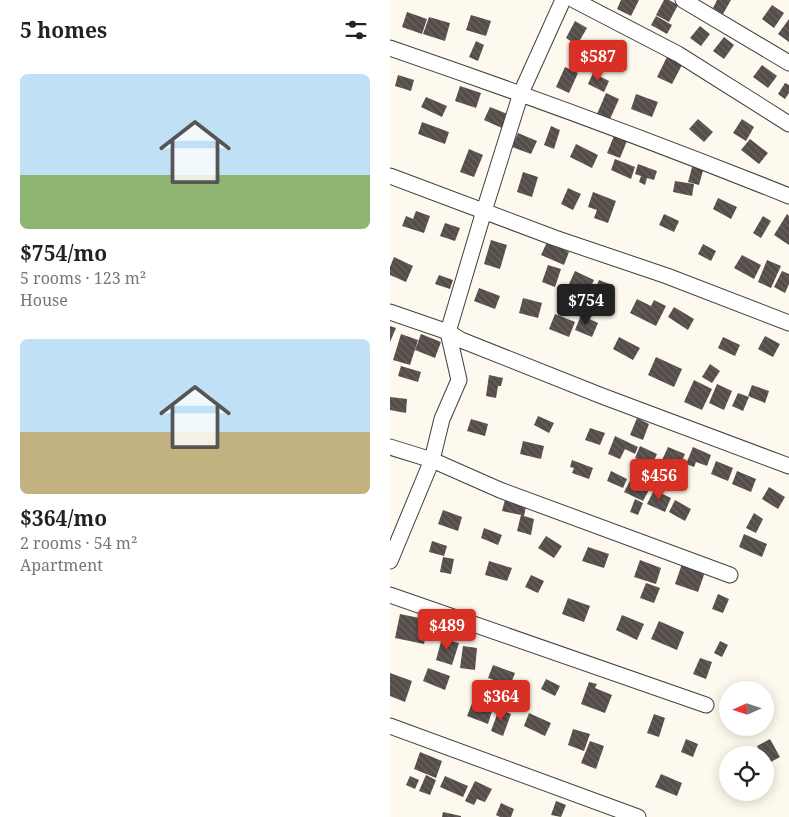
<!DOCTYPE html>
<html lang="en">
<head>
<meta charset="utf-8">
<style>
  body { margin:0; font-family:"Noto Serif",serif; background:#f2f2f2; color:#222; height:100vh; display:flex; flex-direction:column; font-size:19px; white-space:nowrap }
  * { box-sizing:border-box; margin:0 }
  p { font-size:16px; color:#767676 }
  .icon { flex:none; width:28px; height:28px; fill:none; stroke:currentColor; stroke-width:2; stroke-linecap:round; stroke-linejoin:round }
  .map { position:relative; flex:1; overflow:hidden }
  .side { display:flex; flex-direction:column; background:#fff; width:390px }
  .side>* { flex:none }
  .needle { width:32px; rotate:267deg }
  .tools { position:absolute; left:329px; top:681px; display:grid; gap:10px }
  .tools a { display:grid; place-items:center; width:55px; height:55px; border-radius:50%; background:#fff; box-shadow:0 2px 12px #0003; font-size:25px }
  .price { position:absolute; translate:-50% -42px; padding:0 11px; border-radius:5px; background:#d93025; color:#fff; font-size:16px; line-height:32px; filter:drop-shadow(0 1px 2px #0008) }
  .price::after { content:''; position:absolute; left:50%; top:30px; width:15px; height:11px; margin-left:-8px; background:inherit; clip-path:polygon(0 0,100% 0,50% 100%) }
  .price.current { background:#222; color:#fff }
  ul { padding:0; list-style:none }
  li { display:grid; align-content:center; gap:10px; height:265px; padding:0 20px }
  li span { display:grid; place-items:center; height:155px; border-radius:8px; color:#555 }
  li>.icon { margin-inline-start:auto }
  span .icon { width:90px; height:90px; fill:#fffc; stroke-width:1 }
  li b { font-size:21px }
  h2 { display:flex; justify-content:space-between; align-items:center; height:60px; padding:0 20px; font-size:21px }
  main { display:flex; flex:1; min-height:0 }
  .map>svg:first-child { display:block }
</style>
</head>
<body>
<main>
<section class="side">
<h2>5 homes<svg class="icon" aria-label="filters" viewBox="0 0 24 24"><path d="M4 7h16M4 17h16"/><circle cx="9" cy="7" r="2"/><circle cx="15" cy="17" r="2"/></svg></h2>
<ul>
<li><span style="background:linear-gradient(#bfe0f5 65%,#8fb573 0)"><svg class="icon" aria-label="home" viewBox="0 0 24 24"><path d="M3 11l9-7 9 7M6 9v11h12V9"/></svg></span><div><b>$754/mo</b><p>5 rooms · 123 m²</p><p>House</p></div></li>
<li><span style="background:linear-gradient(#bfe0f5 60%,#c2b280 0)"><svg class="icon" aria-label="home" viewBox="0 0 24 24"><path d="M3 11l9-7 9 7M6 9v11h12V9"/></svg></span><div><b>$364/mo</b><p>2 rooms · 54 m²</p><p>Apartment</p></div></li>
</ul>
</section>
<div class="map">
<svg width="399" height="817" viewBox="0 0 399 817">
  <defs>
    <pattern id="building-back-hatch" width="6" height="6" patternUnits="userSpaceOnUse" patternTransform="scale(1.25)"><rect width="6" height="6" fill="#544d4a"/><path d="M-1 5l2 2M0 0l6 6M5-1l2 2" fill="none" stroke="#686260"/></pattern>
  </defs>
  <rect width="100%" height="100%" fill="#fdf9ee"/>
  <path fill="url(#building-back-hatch)" d="M231 0H249L241 16 227 9Z
    M274 0H279L288 5 279 22 266 15Z
    M327 0H341L333 14 323 8Z
    M382 5 394 13 384 28 372 19Z
    M17 12 37 19 32 34 12 27Z
    M81 15 101 21 96 36 76 30Z
    M266 16 282 25 277 34 261 25Z
    M39 17 60 23 55 41 33 34Z
    M399 19V42L388 34Z
    M185 21 197 28 187 45 176 38Z
    M310 26 320 34 311 46 300 38Z
    M334 37 344 45 334 59 323 51Z
    M86 41 94 45 88 61 79 57Z
    M278 55 293 63 282 84 267 77Z
    M372 65 387 76 378 88 363 77Z
    M175 67 188 73 179 93 166 87Z
    M203 73 219 81 214 92 198 84Z
    M8 75 24 80 21 91 5 86Z
    M395 83 399 85V93L395 99 388 94Z
    M70 86 91 93 86 108 65 101Z
    M216 93 229 99 220 119 207 114Z
    M246 94 268 102 262 117 241 109Z
    M36 97 57 106 52 117 31 107Z
    M100 107 120 115 114 129 94 120Z
    M308 119 323 132 314 142 299 129Z
    M352 119 364 127 356 141 343 133Z
    M32 122 59 132 55 144 28 134Z
    M161 126 170 130 164 149 154 145Z
    M128 133 147 141 141 154 122 147Z
    M224 136 237 141 230 158 217 153Z
    M360 139 378 153 369 164 351 150Z
    M186 144 208 155 202 168 180 157Z
    M79 149 93 155 84 177 70 172Z
    M225 159 245 167 241 179 221 170Z
    M248 164 267 171 264 180 257 178 255 185 249 182 251 176 245 174Z
    M303 164 314 167 309 185 298 182Z
    M133 172 148 177 142 197 127 192Z
    M285 181 304 184 302 196 283 192Z
    M178 188 191 194 183 210 171 204Z
    M203 192 226 201 218 223 204 218 207 210 198 207Z
    M328 198 347 207 341 219 323 209Z
    M26 211 40 216 34 233 12 226 16 216 23 219Z
    M274 214 289 221 284 232 269 225Z
    M397 214 399 216V245L384 235Z
    M373 216 381 221 371 238 363 233Z
    M55 223 70 228 65 241 50 236Z
    M101 240 117 245 110 269 94 264Z
    M157 242 179 252 174 265 151 255Z
    M313 244 326 251 321 261 308 254Z
    M352 255 371 265 364 279 344 268Z
    M4 257 23 266 16 282 0 275V267Z
    M377 260 391 266 381 288 368 282Z
    M158 265 171 269 165 287 152 282Z
    M185 271 204 280 198 293 179 284Z
    M392 271 399 274V284L395 293 384 287Z
    M49 275 63 280 60 289 45 284Z
    M209 280 222 285 216 299 203 294Z
    M89 288 110 296 105 309 84 301Z
    M133 298 152 303 148 318 129 313Z
    M247 299 261 306 264 300 276 306 266 326 240 313Z
    M284 307 304 319 298 330 278 317Z
    M165 314 185 322 179 337 159 329Z
    M191 315 208 323 202 337 185 330Z
    M0 326 6 328 0 342Z
    M11 334 28 340 20 365 3 360Z
    M31 334 51 342 45 358 25 350Z
    M375 336 390 344 383 357 368 349Z
    M229 337 250 348 243 360 223 349Z
    M333 337 350 345 345 356 328 348Z
    M266 357 292 369 284 387 258 375Z
    M320 364 330 371 322 383 312 377Z
    M11 366 31 372 28 382 8 376Z
    M99 375 113 378 111 386H108L106 398 96 396Z
    M304 380 322 389 312 410 294 402Z
    M327 384 342 391 334 410 319 403Z
    M362 385 379 391 375 403 358 396Z
    M348 393 359 397 353 411 342 406Z
    M0 397 17 399 16 413 0 410Z
    M148 416 164 423 159 433 144 425Z
    M247 418 259 424 253 440 240 435Z
    M81 419 98 424 95 436 77 431Z
    M200 428 215 433 210 445 195 440Z
    M225 436 248 447 245 454 235 449 230 459 218 454Z
    M133 441 154 446 151 459 130 454Z
    M250 446 267 454 262 465 245 458Z
    M278 447 295 454 289 468 272 460Z
    M303 447 321 455 317 466 306 462 304 467 296 464Z
    M182 460 203 468 199 479 182 473 184 468 180 467Z
    M326 461 343 468 338 481 321 474Z
    M221 471 237 479 233 488 217 481Z
    M347 471 366 479 361 492 342 484Z
    M241 479 260 488 253 501 234 492Z
    M379 487 395 497 388 509 372 499Z
    M264 490 281 498 275 512 257 504Z
    M116 496 137 502 134 516 144 519 141 535 127 531 131 515 112 511Z
    M245 499 253 503 248 515 240 512Z
    M285 500 301 509 295 521 279 512Z
    M53 510 72 517 68 531 48 524Z
    M364 513 373 519 366 533 356 528Z
    M94 528 112 535 108 545 91 538Z
    M354 534 377 544 372 557 349 547Z
    M156 536 172 546 164 558 148 548Z
    M42 541 57 546 54 556 39 552Z
    M198 547 219 554 214 568 192 561Z
    M53 557 64 559 61 574 50 572Z
    M250 560 271 568 266 584 244 577Z
    M99 561 122 568 117 581 95 575Z
    M292 564 315 572 308 592 285 584Z
    M141 575 154 581 148 593 135 587Z
    M256 583 270 588 264 603 250 598Z
    M328 594 339 599 333 613 322 609Z
    M178 598 200 606 194 622 172 614Z
    M10 614 39 620 34 644 5 638Z
    M232 615 254 624 247 640 226 630Z
    M269 621 294 632 287 650 261 639Z
    M52 638 69 643 62 665 46 660Z
    M330 641 338 645 332 657 324 653Z
    M73 646 87 648 85 670 70 668Z
    M310 658 322 662 316 679 303 674Z
    M103 665 125 673 120 686 98 678Z
    M38 668 60 676 55 690 33 681Z
    M0 673 22 681 15 702 0 696Z
    M156 679 170 686 165 696 151 689Z
    M199 682 207 684 205 688 222 695 215 713 191 704Z
    M83 701 103 708 98 724 77 716Z
    M109 709 121 714 113 736 101 731Z
    M139 713 161 723 155 736 134 726Z
    M264 714 275 718 269 737 257 733Z
    M183 729 200 734 194 751 178 745Z
    M296 739 308 744 303 757 291 752Z
    M380 739 390 757 377 764 375 755H372L367 746Z
    M200 741 214 746 206 769 191 763Z
    M30 752 52 761 46 778 24 769Z
    M271 774 292 783 287 796 265 787Z
    M36 775 46 780 40 795 29 791Z
    M20 776 29 780 25 789 16 785Z
    M55 776 78 786 73 797 50 787Z
    M85 781 102 789 95 802 87 799 84 805 75 801Z
    M166 801 176 805 171 817 161 815Z
    M111 803 124 809 121 817H110L106 815Z
    M53 812 71 816V817H52Z"/>
  <g fill="none" stroke-linecap="round" stroke-linejoin="round">
    <g stroke="#3f3f3f" stroke-width="17">
      <path id="street" d="M184 0 288 54 399 124
        M293 0 399 63
        M0 48C134 94 267 143 399 196
        M0 176 165 238 277 276 399 323
        M0 312 58 332 71 340 212 396 399 466
        M0 447 42 460 110 490 340 575
        M0 561 42 460 52 419 69 380 58 332 94 211 131 93 173 0
        M0 595 316 705
        M0 726 248 817"/>
    </g>
    <use href="#street" stroke="#fff" stroke-width="15"/>
  </g>
</svg>
<div class="tools">
<a><svg class="needle" viewBox="-14 -14 28 28"><path d="M0-13l5 13h-10z" fill="#e53935"/><path d="M0 13l5-13h-10z" fill="#767676"/></svg></a>
<a><svg class="icon" aria-label="locate" viewBox="0 0 24 24"><circle cx="12" cy="12" r="6"/><path d="M12 2v4M12 18v4M2 12h4M18 12h4"/></svg></a>
</div>
<b class="price" style="left:208px;top:82px">$587</b>
<b class="price current" style="left:196px;top:326px">$754</b>
<b class="price" style="left:269px;top:501px">$456</b>
<b class="price" style="left:57px;top:651px">$489</b>
<b class="price" style="left:111px;top:722px">$364</b>
</div>
</main>
</body>
</html>
